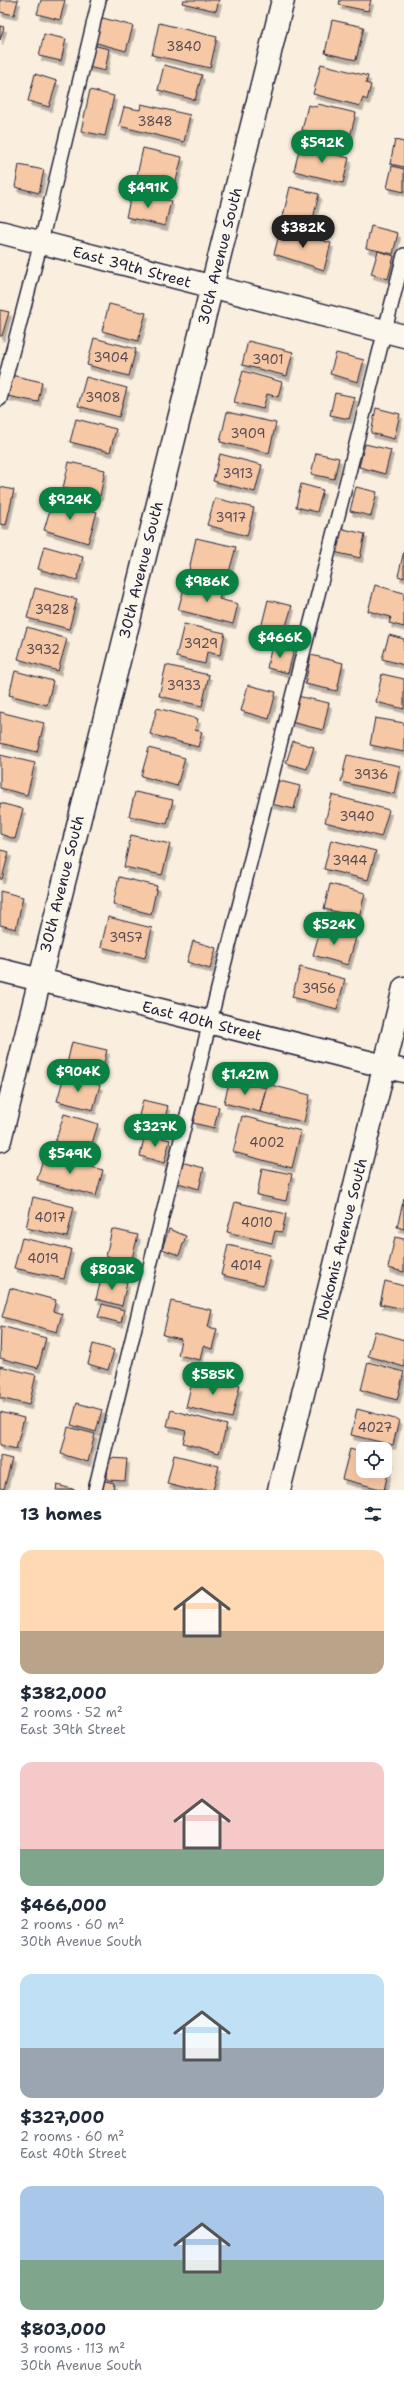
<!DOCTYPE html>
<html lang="en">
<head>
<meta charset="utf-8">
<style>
  body { margin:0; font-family:"Shantell Sans",sans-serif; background:#f6f6f7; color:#1f2937; height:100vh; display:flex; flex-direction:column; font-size:15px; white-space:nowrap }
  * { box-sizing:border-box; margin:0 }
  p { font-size:13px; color:#747a83 }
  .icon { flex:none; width:22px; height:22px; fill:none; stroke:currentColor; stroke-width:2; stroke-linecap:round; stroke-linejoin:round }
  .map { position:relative; height:1490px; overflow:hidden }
  .sheet { display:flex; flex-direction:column; background:#fff; flex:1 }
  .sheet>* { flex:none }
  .controls { position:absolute; left:356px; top:1442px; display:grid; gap:8px }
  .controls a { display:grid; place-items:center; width:36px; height:36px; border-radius:8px; background:#fff; box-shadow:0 4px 16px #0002; font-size:20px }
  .price { position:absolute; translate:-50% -34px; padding:0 9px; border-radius:14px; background:#0b8043; color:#fff; font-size:13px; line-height:26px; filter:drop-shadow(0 1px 2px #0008) }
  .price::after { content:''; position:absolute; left:50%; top:24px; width:12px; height:9px; margin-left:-6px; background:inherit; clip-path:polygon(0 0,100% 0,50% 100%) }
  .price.current { background:#222; color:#fff }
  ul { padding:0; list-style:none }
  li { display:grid; align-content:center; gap:8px; height:212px; padding:0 20px }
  li span { display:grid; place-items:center; height:124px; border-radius:12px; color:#555 }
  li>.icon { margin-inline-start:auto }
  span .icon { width:72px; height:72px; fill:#fffc; stroke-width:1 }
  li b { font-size:17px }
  h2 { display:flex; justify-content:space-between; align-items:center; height:48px; padding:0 20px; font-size:17px }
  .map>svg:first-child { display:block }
</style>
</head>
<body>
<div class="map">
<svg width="404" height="1490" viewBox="0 0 404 1490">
  <defs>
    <filter id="shadow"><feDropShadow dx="2.5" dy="4.5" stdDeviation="0" flood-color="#0004"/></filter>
  </defs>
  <rect width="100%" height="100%" fill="#faeede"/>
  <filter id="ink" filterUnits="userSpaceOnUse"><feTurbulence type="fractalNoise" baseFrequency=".025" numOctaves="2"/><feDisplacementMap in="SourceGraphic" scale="8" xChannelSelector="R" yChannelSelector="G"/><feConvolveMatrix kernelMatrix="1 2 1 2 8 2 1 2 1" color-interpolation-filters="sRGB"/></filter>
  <g filter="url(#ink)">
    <path fill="#f6c8a5" stroke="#22223b" filter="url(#shadow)" d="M0 0H18L14 15 0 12Z
      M41 0H65L60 20 37 14Z
      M183 0H219L216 11 182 3Z
      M340 0H371L368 11 339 5Z
      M99 17 133 26 126 51 93 42Z
      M332 20 364 27 356 60 325 53Z
      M159 23 217 37 210 68 152 55Z
      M0 26 4 27 0 40Z
      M44 34 66 39 61 61 39 56Z
      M92 45 109 49 105 71 88 67Z
      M321 64 368 76 366 83 371 85 367 100 363 98 360 106 313 94Z
      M164 65 202 75 195 100 158 90Z
      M35 74 57 81 49 107 28 101Z
      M90 90 114 96 105 136 81 131Z
      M141 104 190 115 184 142 119 126 124 107 140 110Z
      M318 104 356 113 348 145 310 135V132L302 130 308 105 317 107Z
      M395 140 404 142V167L390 164Z
      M300 146 349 158 343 183 294 171Z
      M143 148 182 157 175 185 137 176Z
      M19 165 44 170 39 193 15 187Z
      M392 166 404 169V192L387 188Z
      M290 187 319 194 311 227 282 220Z
      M132 192 171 201 165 226 126 217Z
      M371 226 398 233 393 254 366 248Z
      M280 231 286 233 287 231 331 243 324 270 274 254Z
      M378 251 394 256 388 279 371 274Z
      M109 304 146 313 138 341 102 331Z
      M0 310 9 312 2 336H0Z
      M94 338 136 349 129 376 87 365Z
      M248 341 293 352 287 376 242 365Z
      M336 353 364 360 358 382 330 374Z
      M243 371 282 382 278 397 267 394 263 409 234 402Z
      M11 375 42 382 38 402 7 396Z
      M86 377 127 388 119 417 78 406Z
      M335 393 355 397 349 419 330 415Z
      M376 408 400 414 394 439 371 433Z
      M227 412 276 423 269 453 220 442Z
      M76 419 116 429 110 452 70 442Z
      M365 444 391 450 385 474 359 467Z
      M316 453 339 458 334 479 311 474Z
      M220 454 262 465 255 492 213 481Z
      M69 462 105 470 100 496 63 488Z
      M301 484 323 490 317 512 296 507Z
      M0 487 14 490 6 525 0 524Z
      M356 487 377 492 371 516 350 511Z
      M215 498 254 508 247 536 207 525Z
      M53 499 97 512 88 543 44 530Z
      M339 528 365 534 360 558 334 552Z
      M196 538 236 547 227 579 189 570Z
      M44 546 83 557 77 580 38 569Z
      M404 551V578L398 576Z
      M186 581 222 590 219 599 238 604 233 624 178 610Z
      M375 585 404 593V627L389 623 391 617 368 611Z
      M35 588 77 599 69 629 27 618Z
      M268 600 292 606 282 639 260 632Z
      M184 624 225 633 220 655 207 652 205 664 176 657Z
      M27 627 67 639 58 671 18 659Z
      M389 635 404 639V665L382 659Z
      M272 645 294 650 288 673 267 668Z
      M311 655 343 663 337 691 305 684Z
      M166 665 209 675 202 706 159 696Z
      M15 671 53 681 47 705 9 695Z
      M382 674 404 679V709L376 702Z
      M248 685 276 692 269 719 241 711Z
      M297 696 329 703 323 730 291 722Z
      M157 708 198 719 195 730 202 732 198 747 150 734Z
      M0 712 44 723 37 752 0 743Z
      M375 718 404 723V752L370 745Z
      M293 741 314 747 307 769 286 763Z
      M149 748 185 758 177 786 141 776Z
      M0 755 35 763 27 795 0 788Z
      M347 755 400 766 394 794 341 782Z
      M276 780 300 786 294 809 271 804Z
      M135 792 173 800 167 824 129 816Z
      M332 795 389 810 381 837 325 822Z
      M0 803 23 809 15 839 0 834Z
      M131 835 170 844 162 875 124 867Z
      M331 840 376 851 368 880 324 869Z
      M0 850 9 852 2 879H0Z
      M119 877 157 886 151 914 113 904Z
      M330 884 365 893 359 917 324 909Z
      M0 891 23 897 16 929 0 925Z
      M108 917 152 928 145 958 101 947Z
      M321 927 356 937 348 965 313 955Z
      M193 941 216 948 210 969 187 962Z
      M300 967 345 979 337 1009 292 997Z
      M72 1042 107 1050 101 1076 66 1068Z
      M64 1076 100 1085 93 1110 57 1101Z
      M230 1079 266 1088 260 1112 224 1103Z
      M267 1084 310 1095 304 1122 260 1112Z
      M143 1100 168 1106 161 1133 136 1127Z
      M198 1102 219 1107 214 1128 193 1123Z
      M64 1114 98 1124 89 1153 55 1143Z
      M242 1116 301 1131 292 1168 233 1152Z
      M145 1134 170 1140 164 1163 140 1156Z
      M44 1155 103 1170 96 1196 37 1180Z
      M181 1162 204 1168 199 1189 175 1182Z
      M262 1168 292 1174 286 1201 257 1195Z
      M33 1197 74 1207 67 1237 26 1228Z
      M404 1198V1229L397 1227Z
      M235 1202 286 1214 282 1232 275 1231 272 1243 227 1232Z
      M112 1229 138 1235 131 1262 106 1256Z
      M169 1229 186 1236 179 1255 162 1249Z
      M395 1237 404 1239V1272L388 1268Z
      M22 1238 71 1249 64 1279 14 1268Z
      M228 1245 270 1255 263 1285 221 1275Z
      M102 1276 127 1282 122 1306 96 1299Z
      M385 1281 404 1286V1309L380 1304Z
      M10 1288 56 1300 53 1311 62 1314 57 1332 2 1317Z
      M171 1301 212 1310 208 1327 217 1329 212 1349 203 1346 200 1360 178 1355 181 1339 163 1335Z
      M102 1304 124 1310 121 1323 98 1317Z
      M1 1326 46 1338 38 1368 0 1358Z
      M375 1331 404 1340V1367L368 1356Z
      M93 1344 114 1350 108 1370 88 1364Z
      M368 1362 404 1372 397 1400 361 1390Z
      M0 1366 36 1375 29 1405 0 1398Z
      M194 1374 240 1385 232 1418 186 1407Z
      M77 1403 102 1410 96 1432 71 1425Z
      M357 1409 399 1420 393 1445 351 1435Z
      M171 1410 227 1425 219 1453 183 1443 186 1431 167 1426Z
      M0 1412 24 1418 16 1449 0 1445Z
      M68 1427 95 1434 88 1462 61 1454Z
      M350 1449 363 1453V1471H385V1458L391 1460 384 1490 342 1479Z
      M174 1455 219 1466 213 1490H191L167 1484Z
      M0 1456 12 1459 4 1489 0 1488Z
      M108 1458 127 1459 125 1481 107 1480Z
      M101 1480 114 1483 113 1490H99Z
      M57 1485 76 1490H56Z"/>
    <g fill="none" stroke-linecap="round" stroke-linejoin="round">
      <g stroke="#22223b" stroke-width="16">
        <path id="lane" d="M0 399 41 242 99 0
          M95 1490 217 993 404 255"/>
      </g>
      <g stroke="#22223b" stroke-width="25">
        <path id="street" d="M0 232 404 336
          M0 970 404 1071
          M0 1140 283 0
          M279 1490 404 988"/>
      </g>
      <use href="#lane" stroke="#fbf7ec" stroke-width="13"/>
      <use href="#street" stroke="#fbf7ec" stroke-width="22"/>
    </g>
  </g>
  <g text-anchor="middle" stroke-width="3.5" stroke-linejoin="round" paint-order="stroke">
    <g font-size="13" fill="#574c56">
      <text x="184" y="51">3840</text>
      <text x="155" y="126">3848</text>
      <text x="111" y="362">3904</text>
      <text x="268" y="364">3901</text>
      <text x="103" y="402">3908</text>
      <text x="248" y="438">3909</text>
      <text x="238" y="478">3913</text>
      <text x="231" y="522">3917</text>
      <text x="52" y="614">3928</text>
      <text x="201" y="648">3929</text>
      <text x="43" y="654">3932</text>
      <text x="184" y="690">3933</text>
      <text x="371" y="779">3936</text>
      <text x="357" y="821">3940</text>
      <text x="350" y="865">3944</text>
      <text x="126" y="942">3957</text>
      <text x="319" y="993">3956</text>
      <text x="267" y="1147">4002</text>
      <text x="50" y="1222">4017</text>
      <text x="257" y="1227">4010</text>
      <text x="43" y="1263">4019</text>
      <text x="246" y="1270">4014</text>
      <text x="375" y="1432">4027</text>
    </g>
    <g font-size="15" fill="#22223b" stroke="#fbf7ec">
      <text transform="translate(220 256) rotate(-76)" y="5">30th Avenue South</text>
      <text transform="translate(132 267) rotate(15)" y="5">East 39th Street</text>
      <text transform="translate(141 570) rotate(-76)" y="5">30th Avenue South</text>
      <text transform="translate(62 884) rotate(-76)" y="5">30th Avenue South</text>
      <text transform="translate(202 1021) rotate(14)" y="5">East 40th Street</text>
      <text transform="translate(342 1239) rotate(-76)" y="5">Nokomis Avenue South</text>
    </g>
  </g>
</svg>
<div class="controls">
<a><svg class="icon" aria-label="locate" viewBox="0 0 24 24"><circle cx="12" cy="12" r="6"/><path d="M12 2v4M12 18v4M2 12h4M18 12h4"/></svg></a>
</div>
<b class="price" style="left:322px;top:164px">$592K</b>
<b class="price" style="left:148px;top:209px">$491K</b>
<b class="price current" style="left:303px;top:249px">$382K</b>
<b class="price" style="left:70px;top:521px">$924K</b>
<b class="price" style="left:207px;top:603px">$986K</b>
<b class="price" style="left:280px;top:659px">$466K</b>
<b class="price" style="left:334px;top:946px">$524K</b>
<b class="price" style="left:78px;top:1093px">$904K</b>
<b class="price" style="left:245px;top:1096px">$1.42M</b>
<b class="price" style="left:155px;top:1148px">$327K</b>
<b class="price" style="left:70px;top:1175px">$549K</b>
<b class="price" style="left:112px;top:1291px">$803K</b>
<b class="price" style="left:213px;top:1396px">$585K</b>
</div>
<section class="sheet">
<h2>13 homes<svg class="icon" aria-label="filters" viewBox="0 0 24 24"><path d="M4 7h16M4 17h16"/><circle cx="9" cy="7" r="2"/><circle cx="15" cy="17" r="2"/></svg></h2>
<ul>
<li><span style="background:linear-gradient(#ffd9b3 65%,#b9a48a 0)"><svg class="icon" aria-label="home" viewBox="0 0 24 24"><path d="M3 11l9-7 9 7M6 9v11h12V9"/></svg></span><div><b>$382,000</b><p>2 rooms · 52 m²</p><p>East 39th Street</p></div></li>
<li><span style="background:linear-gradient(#f6c9c9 70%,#7fa58c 0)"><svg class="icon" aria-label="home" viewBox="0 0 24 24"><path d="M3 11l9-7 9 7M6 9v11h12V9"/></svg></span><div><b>$466,000</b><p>2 rooms · 60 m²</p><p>30th Avenue South</p></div></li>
<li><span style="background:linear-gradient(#bfe0f5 60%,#9aa5b1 0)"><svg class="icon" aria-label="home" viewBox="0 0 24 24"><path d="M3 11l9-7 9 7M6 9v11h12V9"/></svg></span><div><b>$327,000</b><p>2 rooms · 60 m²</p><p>East 40th Street</p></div></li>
<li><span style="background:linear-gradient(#a9c7e8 60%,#7fa58c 0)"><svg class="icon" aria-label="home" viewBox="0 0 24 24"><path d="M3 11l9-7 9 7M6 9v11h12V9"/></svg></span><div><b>$803,000</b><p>3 rooms · 113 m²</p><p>30th Avenue South</p></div></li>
</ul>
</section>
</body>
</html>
